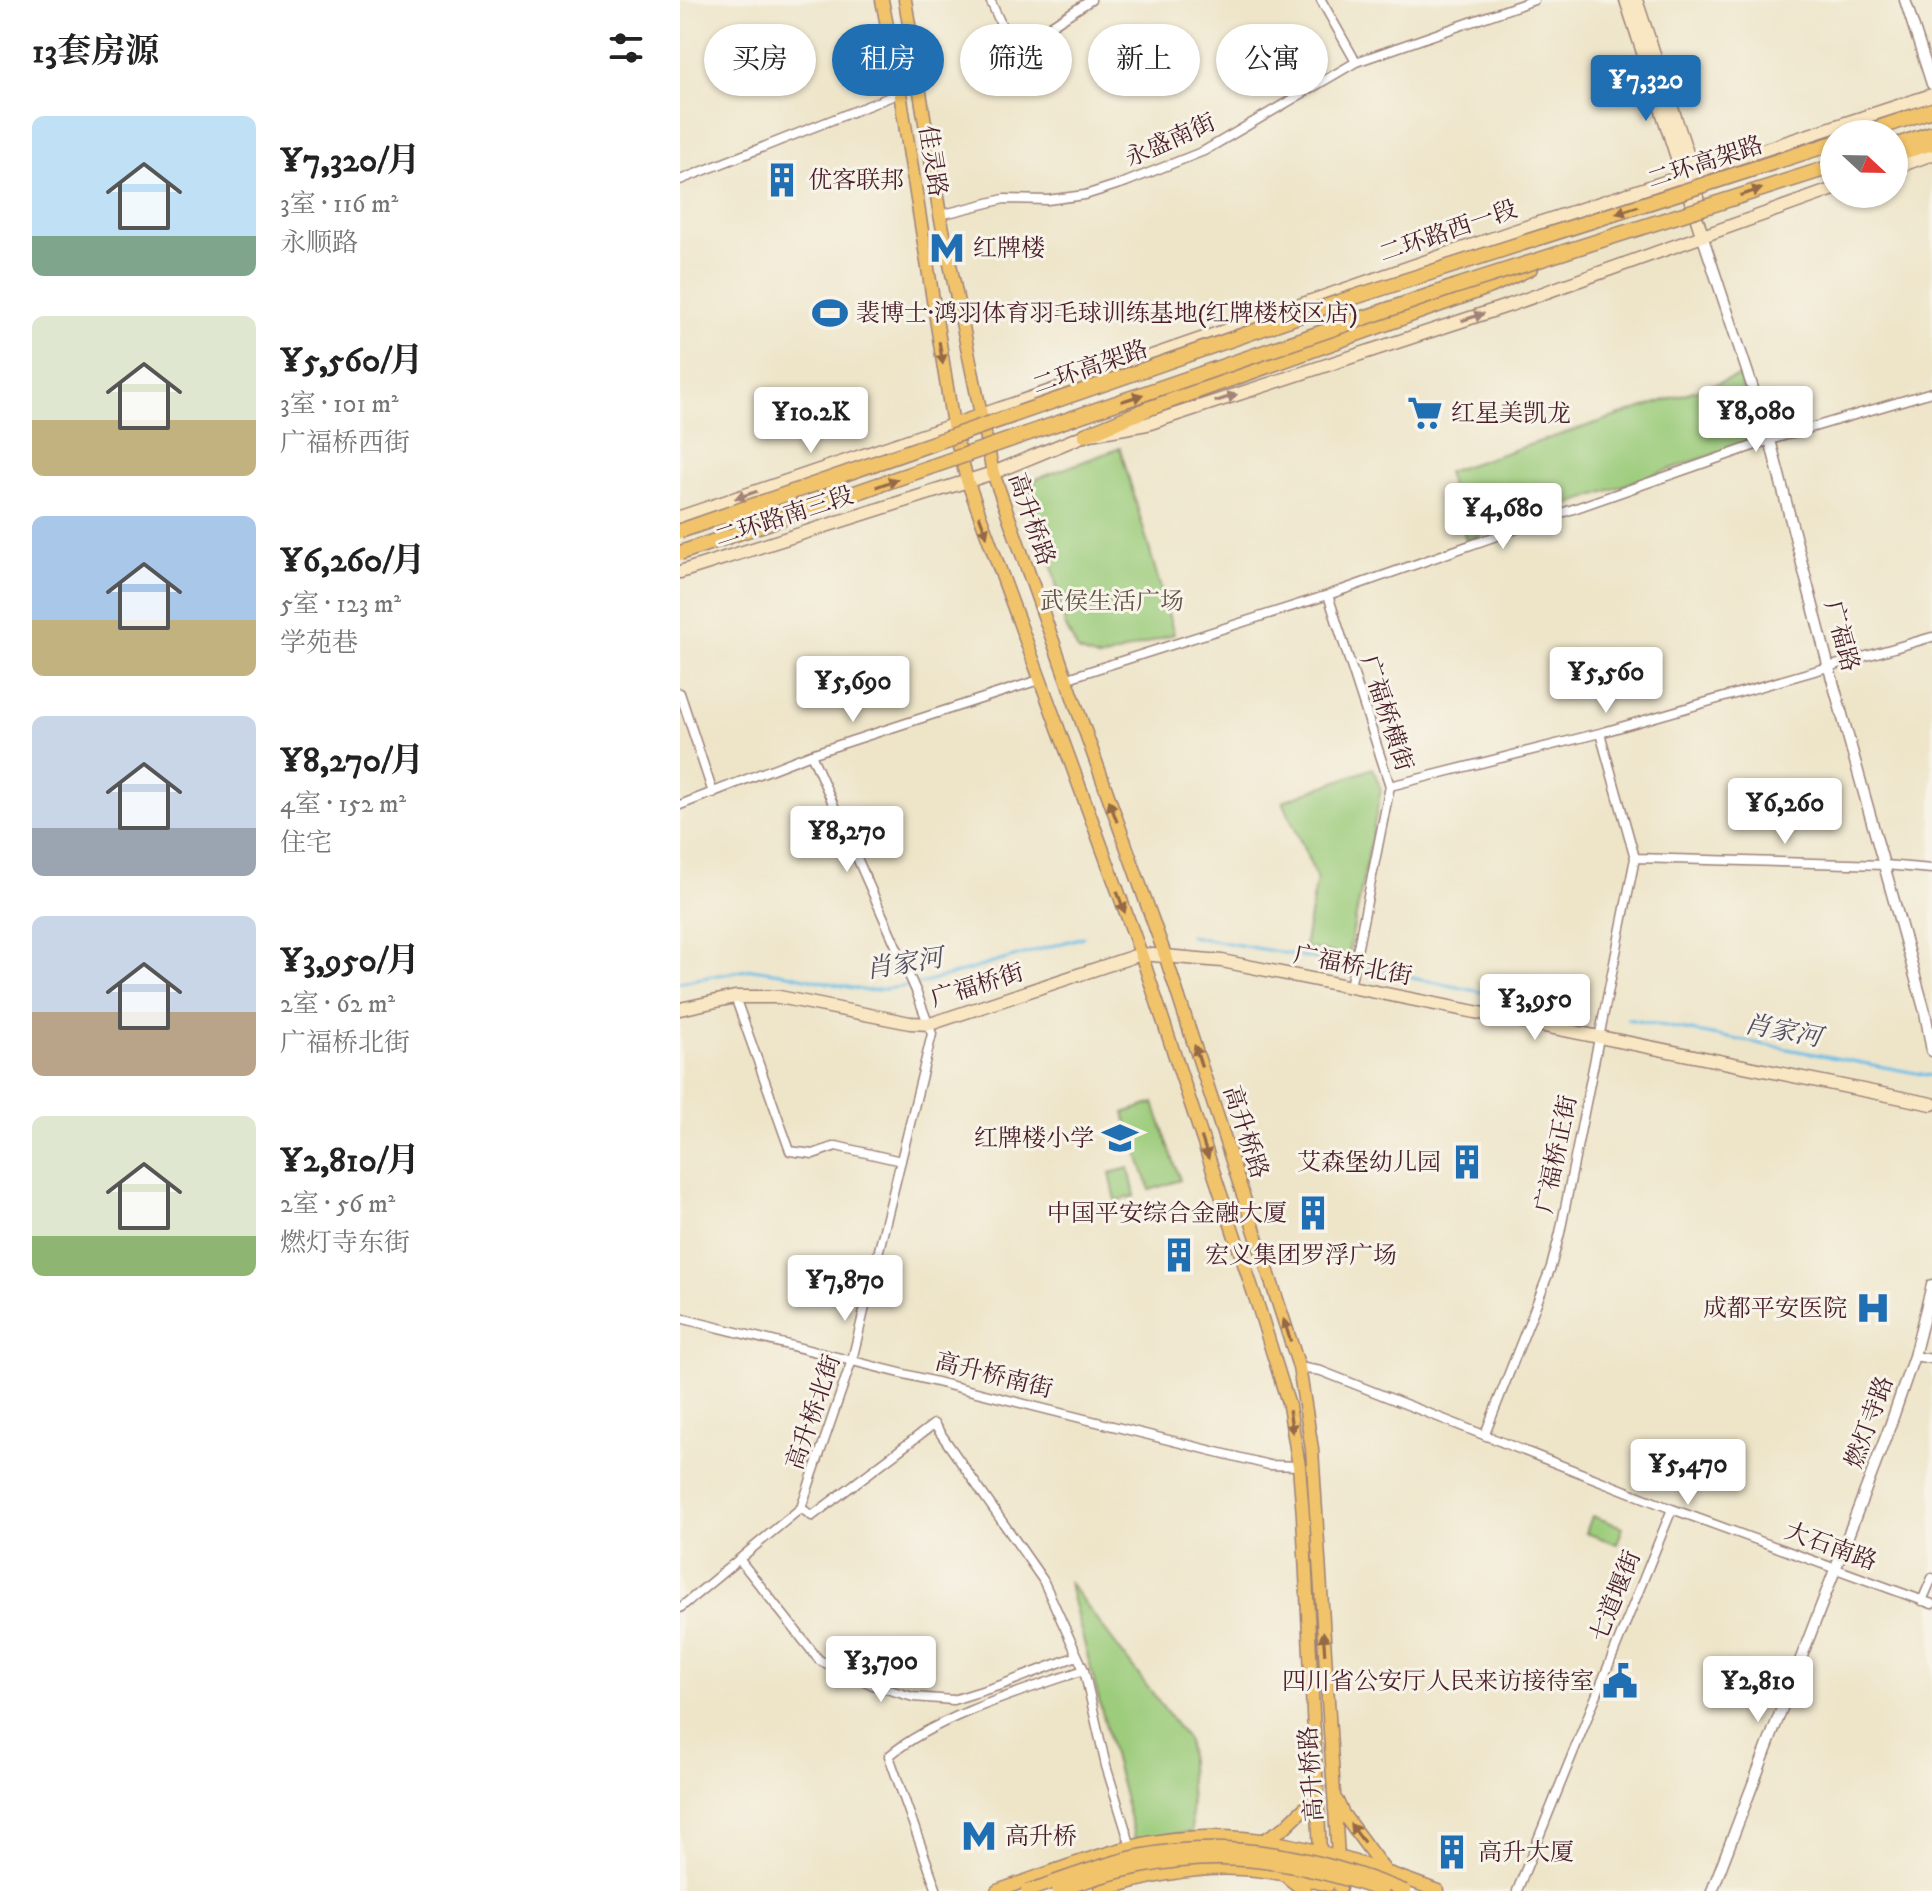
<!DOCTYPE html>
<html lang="zh">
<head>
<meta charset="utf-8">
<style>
  body { margin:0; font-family:"IM FELL DW Pica","Noto Serif SC",serif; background:#f2f2f2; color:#222; height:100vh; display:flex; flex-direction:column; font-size:30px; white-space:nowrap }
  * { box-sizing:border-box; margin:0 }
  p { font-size:26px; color:#767676 }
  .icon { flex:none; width:44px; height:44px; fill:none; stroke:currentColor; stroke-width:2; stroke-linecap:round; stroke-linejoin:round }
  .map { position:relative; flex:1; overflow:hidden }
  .details { display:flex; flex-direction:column; background:#fff; width:680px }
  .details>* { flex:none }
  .banner { position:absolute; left:24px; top:24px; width:760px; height:72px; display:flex; gap:16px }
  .needle { width:52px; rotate:112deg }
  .buttons { position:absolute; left:1140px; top:120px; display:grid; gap:16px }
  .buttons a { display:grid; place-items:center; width:88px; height:88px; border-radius:50%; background:#fff; box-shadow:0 2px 6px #0004; font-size:40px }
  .price { position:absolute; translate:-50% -68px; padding:0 18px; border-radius:8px; background:#fff; color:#222; font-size:26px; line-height:52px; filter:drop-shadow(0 2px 4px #0008) }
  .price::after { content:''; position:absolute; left:50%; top:48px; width:24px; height:18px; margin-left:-12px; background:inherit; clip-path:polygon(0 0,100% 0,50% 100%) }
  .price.active { background:#1f6fb2; color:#fff }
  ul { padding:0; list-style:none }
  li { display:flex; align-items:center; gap:24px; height:200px; padding:0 32px }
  li span { display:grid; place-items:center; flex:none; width:224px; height:160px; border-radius:12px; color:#555 }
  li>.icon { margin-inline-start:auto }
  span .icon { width:96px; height:96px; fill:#fffc; stroke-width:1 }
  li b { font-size:34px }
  h2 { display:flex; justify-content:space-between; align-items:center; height:96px; padding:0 32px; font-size:34px }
  .pill { padding:0 28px; border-radius:36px; background:#fff; box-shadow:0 2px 6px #0004; font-size:28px; line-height:72px }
  .pill.active { background:#1f6fb2; color:#fff }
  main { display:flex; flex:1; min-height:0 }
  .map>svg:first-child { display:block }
</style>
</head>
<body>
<main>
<section class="details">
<h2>13套房源<svg class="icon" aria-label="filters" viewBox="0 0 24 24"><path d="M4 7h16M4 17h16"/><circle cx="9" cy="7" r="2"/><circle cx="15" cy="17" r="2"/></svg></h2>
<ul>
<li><span style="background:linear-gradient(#bfe0f5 75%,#7fa58c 0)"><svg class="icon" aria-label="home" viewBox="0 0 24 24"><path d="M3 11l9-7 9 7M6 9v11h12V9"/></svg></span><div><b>¥7,320/月</b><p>3室 · 116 m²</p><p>永顺路</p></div></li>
<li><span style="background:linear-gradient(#dfe7d0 65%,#c2b280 0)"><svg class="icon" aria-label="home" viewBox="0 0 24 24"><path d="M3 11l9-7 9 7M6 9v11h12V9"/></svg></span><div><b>¥5,560/月</b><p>3室 · 101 m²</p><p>广福桥西街</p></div></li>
<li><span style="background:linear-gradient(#a9c7e8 65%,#c2b280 0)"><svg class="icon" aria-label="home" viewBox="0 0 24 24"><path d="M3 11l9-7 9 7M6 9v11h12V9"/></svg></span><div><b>¥6,260/月</b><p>5室 · 123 m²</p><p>学苑巷</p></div></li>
<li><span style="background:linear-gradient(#c9d6e8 70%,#9aa5b1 0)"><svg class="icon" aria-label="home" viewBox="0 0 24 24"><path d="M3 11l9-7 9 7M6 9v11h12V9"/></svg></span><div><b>¥8,270/月</b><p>4室 · 152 m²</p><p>住宅</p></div></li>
<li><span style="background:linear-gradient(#c9d6e8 60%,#b9a48a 0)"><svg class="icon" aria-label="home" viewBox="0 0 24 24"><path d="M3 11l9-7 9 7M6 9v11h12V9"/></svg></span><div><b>¥3,950/月</b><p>2室 · 62 m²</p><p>广福桥北街</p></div></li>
<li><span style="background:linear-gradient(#dfe7d0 75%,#8fb573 0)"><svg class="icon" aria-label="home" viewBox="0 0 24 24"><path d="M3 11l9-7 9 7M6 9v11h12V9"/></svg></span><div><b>¥2,810/月</b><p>2室 · 56 m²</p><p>燃灯寺东街</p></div></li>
</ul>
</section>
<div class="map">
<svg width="1252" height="1891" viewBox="0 0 1252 1891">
  <rect width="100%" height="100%" fill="#f7f3e8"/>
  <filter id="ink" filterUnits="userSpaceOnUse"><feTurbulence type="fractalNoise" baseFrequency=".0125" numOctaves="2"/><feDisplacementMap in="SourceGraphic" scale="16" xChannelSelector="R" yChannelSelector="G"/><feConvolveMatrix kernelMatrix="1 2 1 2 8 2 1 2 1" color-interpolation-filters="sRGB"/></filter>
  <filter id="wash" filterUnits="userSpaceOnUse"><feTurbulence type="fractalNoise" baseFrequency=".006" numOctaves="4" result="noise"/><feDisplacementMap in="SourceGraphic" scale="32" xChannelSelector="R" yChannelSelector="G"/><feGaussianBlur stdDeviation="1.8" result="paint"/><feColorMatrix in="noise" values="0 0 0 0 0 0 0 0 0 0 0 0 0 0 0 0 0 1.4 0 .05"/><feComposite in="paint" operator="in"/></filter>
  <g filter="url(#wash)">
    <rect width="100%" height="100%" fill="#eee5c9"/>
    <path fill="#9ccc7c" stroke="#737654" stroke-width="2" d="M1059 376 1073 424 1066 443 786 540 767 472Z
      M440 448 494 634 420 659 398 651 385 625 369 551 349 492 356 479Z
      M693 768 701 790 668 956 624 947 637 879 603 801Z
      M474 1103 500 1180 470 1190 444 1113Z
      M449 1168 455 1196 436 1201 430 1173Z
      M912 1516 943 1527 937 1544 906 1533Z
      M388 1581 508 1741 512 1832 455 1839Z"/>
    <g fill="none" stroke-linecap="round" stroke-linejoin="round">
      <path stroke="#69bce5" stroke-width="3" d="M510 936 658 963
        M683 968 895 1011
        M0 982 72 969 107 974 187 991 230 986
        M237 985 403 937
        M947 1019 1252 1076"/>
    </g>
  </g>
  <g filter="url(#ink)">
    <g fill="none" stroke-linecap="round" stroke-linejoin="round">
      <g stroke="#9c827a" stroke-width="11">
        <path id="minor" d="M310 0 333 50 411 0
          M641 0 676 62
          M0 180 220 93
          M260 215 324 199 367 200 405 195 446 182 524 151 676 62 854 0
          M648 595 710 786 670 987
          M385 679 648 595 1090 440 1252 392
          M0 693 33 793
          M710 786 920 733 1252 637
          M0 805 131 754 359 680
          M955 858 1205 865 1252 869
          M55 997 110 1151 133 1154 156 1146 221 1161
          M0 1318 589 1465 619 1466
          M1234 1356 1252 1359
          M619 1367 641 1371 992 1509 837 1891
          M805 1434 871 1267 880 1233 955 858 920 733
          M121 1508 132 1516 254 1424 363 1580 404 1670 426 1766 451 1847
          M992 1509 1252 1604
          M59 1559 139 1660 193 1685 233 1697 273 1700 321 1685 397 1656
          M1242 1601 1252 1578
          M0 1608 121 1508 172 1360 252 1034 236 991 131 754
          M257 1891 209 1756C255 1717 345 1690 404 1670"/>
      </g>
      <g stroke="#9c827a" stroke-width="13">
        <path id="tertiary" d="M1225 0 1252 84
          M1022 235 1090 440 1149 668 1245 1012 1252 1051
          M1032 1891 1210 1426 1234 1356 1252 1285"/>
      </g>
      <g stroke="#9c827a" stroke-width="15">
        <path id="secondary" d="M946 0 1022 235
          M956 0 1014 174 1019 212
          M1214 168 1252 154
          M301 415 834 231 1252 95
          M0 517 273 425
          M0 572 313 473 405 435 467 424 830 305 1154 189
          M0 1009 55 997H99L230 1023 250 1024 461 954 542 961 1252 1104"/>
      </g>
      <g stroke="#9c827a" stroke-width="15">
        <path id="primary" d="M202 0 220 93 273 425 287 480 461 954 580 1312 609 1406 619 1466 623 1516 640 1851 644 1884
          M225 0 260 215 313 473 485 955 619 1367 632 1449 660 1888
          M273 425 301 415
          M657 1801 663 1814 705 1871
          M584 1840 604 1828 637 1796
          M608 1878 625 1891
          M317 1891C361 1876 405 1858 450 1847 560 1819 656 1853 758 1891
          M420 1891C464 1877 515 1866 562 1869 591 1870 620 1878 648 1885"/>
      </g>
      <g stroke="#9c827a" stroke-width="17">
        <path id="trunk" d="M1181 134 1252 110
          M1214 146 1252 133
          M1218 153 1252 143
          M405 435 470 408 811 286 850 268"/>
      </g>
      <use href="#minor" stroke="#fff" stroke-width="8"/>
      <use href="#tertiary" stroke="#fff" stroke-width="10"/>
      <use href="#secondary" stroke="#f9e7c3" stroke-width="12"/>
      <use href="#primary" stroke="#f1c36a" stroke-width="12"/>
      <use href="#trunk" stroke="#f1c36a" stroke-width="14"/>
      <g stroke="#9c827a" stroke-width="15" stroke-linecap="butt">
        <path id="primary-bridge" d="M347 1891C384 1879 420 1864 458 1856 551 1837 639 1857 725 1891
          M378 1891C496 1847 584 1850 702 1891"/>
      </g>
      <g stroke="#9c827a" stroke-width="17" stroke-linecap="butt">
        <path id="trunk-bridge" d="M0 531 656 303 1154 143
          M0 553 774 287 1154 166"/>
      </g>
      <use href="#primary-bridge" stroke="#f1c36a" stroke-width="12"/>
      <use href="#trunk-bridge" stroke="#f1c36a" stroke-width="14"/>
    </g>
    <defs><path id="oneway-solid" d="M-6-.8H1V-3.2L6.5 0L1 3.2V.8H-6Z" transform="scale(2)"/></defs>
    <g fill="#956947">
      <use href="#oneway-solid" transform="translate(1071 192) rotate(-17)"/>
      <use href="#oneway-solid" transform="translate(947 210) rotate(162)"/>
      <use href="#oneway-solid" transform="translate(261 353) rotate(81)"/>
      <use href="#oneway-solid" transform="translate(452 398) rotate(-18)"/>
      <use href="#oneway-solid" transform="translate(207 483) rotate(-19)"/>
      <use href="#oneway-solid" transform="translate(303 526) rotate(70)"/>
      <use href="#oneway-solid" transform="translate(433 811) rotate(-110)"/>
      <use href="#oneway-solid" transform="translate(441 902) rotate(70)"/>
      <use href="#oneway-solid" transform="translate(518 1056) rotate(-108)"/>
      <use href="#oneway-solid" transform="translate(525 1148) rotate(72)"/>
      <use href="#oneway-solid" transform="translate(607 1330) rotate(-108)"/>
      <use href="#oneway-solid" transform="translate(611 1422) rotate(81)"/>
      <use href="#oneway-solid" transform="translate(644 1643) rotate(-94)"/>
      <use href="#oneway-solid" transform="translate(677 1833) rotate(-127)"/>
    </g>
    <g fill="#a28377">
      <use href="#oneway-solid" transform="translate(793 317) rotate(-18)"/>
      <use href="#oneway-solid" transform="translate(546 398) rotate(-18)"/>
      <use href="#oneway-solid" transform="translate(66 495) rotate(162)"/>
    </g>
  </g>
  <defs>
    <g id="building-bare" transform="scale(2.76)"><path d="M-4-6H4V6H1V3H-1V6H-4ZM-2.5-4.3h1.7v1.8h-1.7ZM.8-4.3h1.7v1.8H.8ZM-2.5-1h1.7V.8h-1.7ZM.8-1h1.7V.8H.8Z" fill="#1f6fb2" stroke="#f7f3e8" stroke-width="2.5" paint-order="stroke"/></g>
    <g id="metro-bare" transform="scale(2.76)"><path d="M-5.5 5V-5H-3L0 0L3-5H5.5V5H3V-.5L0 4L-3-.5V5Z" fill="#1f6fb2" stroke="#f7f3e8" stroke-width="2.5" paint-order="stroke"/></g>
    <g id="stadium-bare" transform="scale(2.76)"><path d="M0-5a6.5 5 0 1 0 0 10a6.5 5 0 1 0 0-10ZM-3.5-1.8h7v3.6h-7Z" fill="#1f6fb2" stroke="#f7f3e8" stroke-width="2.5" paint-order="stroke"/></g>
    <g id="supermarket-bare" transform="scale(2.76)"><path d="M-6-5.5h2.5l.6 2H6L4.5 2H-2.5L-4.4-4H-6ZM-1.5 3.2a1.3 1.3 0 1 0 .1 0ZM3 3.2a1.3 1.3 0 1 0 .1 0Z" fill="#1f6fb2" stroke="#f7f3e8" stroke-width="2.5" paint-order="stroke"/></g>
    <g id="school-bare" transform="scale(2.76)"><path d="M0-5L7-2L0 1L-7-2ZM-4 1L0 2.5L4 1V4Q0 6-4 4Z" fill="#1f6fb2" stroke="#f7f3e8" stroke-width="2.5" paint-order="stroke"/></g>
    <g id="hospital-bare" transform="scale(2.76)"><path d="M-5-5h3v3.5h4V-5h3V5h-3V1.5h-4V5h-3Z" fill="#1f6fb2" stroke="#f7f3e8" stroke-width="2.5" paint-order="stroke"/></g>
    <g id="civic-bare" transform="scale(2.76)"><path d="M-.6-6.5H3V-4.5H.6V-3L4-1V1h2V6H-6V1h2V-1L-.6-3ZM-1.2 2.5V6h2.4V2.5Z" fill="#1f6fb2" stroke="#f7f3e8" stroke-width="2.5" paint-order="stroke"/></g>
  </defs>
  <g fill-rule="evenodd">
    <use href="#building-bare" x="102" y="180"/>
    <use href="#metro-bare" x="267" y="248"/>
    <use href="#stadium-bare" x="150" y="313"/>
    <use href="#supermarket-bare" x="745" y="413"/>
    <use href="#school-bare" x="440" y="1138"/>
    <use href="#building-bare" x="787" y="1162"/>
    <use href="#building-bare" x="633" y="1213"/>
    <use href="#building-bare" x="499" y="1255"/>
    <use href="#hospital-bare" x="1193" y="1308"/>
    <use href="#civic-bare" x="940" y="1681"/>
    <use href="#metro-bare" x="299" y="1836"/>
    <use href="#building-bare" x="772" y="1852"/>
  </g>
  <g text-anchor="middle" stroke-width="6" stroke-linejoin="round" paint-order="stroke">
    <g font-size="24" fill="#4a1f2b" stroke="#f7f3e8">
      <text transform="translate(490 140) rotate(-24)" y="8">永盛南街</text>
      <text transform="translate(253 161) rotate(81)" y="8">佳灵路</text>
      <text transform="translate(1025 162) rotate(-18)" y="8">二环高架路</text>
      <text transform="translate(768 231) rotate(-19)" y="8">二环路西一段</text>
      <text transform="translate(410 367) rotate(-19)" y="8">二环高架路</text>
      <text transform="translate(104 516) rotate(-18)" y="8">二环路南三段</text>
      <text transform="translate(352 519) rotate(71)" y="8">高升桥路</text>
      <text transform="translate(1162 636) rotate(75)" y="8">广福路</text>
      <text transform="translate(707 713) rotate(72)" y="8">广福桥横街</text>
      <text transform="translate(673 965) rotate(11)" y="8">广福桥北街</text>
      <text transform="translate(297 985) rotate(-17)" y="8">广福桥街</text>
      <text transform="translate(566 1132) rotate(72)" y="8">高升桥路</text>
      <text transform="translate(876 1154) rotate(-78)" y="8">广福桥正街</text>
      <text transform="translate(314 1375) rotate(14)" y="8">高升桥南街</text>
      <text transform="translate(133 1412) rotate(-71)" y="8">高升桥北街</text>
      <text transform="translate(1189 1422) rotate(-70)" y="8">燃灯寺路</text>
      <text transform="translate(1151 1546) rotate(20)" y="8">大石南路</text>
      <text transform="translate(935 1596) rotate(-68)" y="8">七道堰街</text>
      <text transform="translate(631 1774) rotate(-94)" y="8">高升桥路</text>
    </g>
    <g font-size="24" fill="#4a1f2b" stroke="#f7f3e8" text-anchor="start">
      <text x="128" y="188">优客联邦</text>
      <text x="293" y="256">红牌楼</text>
      <text x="176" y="321">裴博士·鸿羽体育羽毛球训练基地(红牌楼校区店)</text>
      <text x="771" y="421">红星美凯龙</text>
      <text x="414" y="1146" text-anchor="end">红牌楼小学</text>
      <text x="761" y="1170" text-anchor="end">艾森堡幼儿园</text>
      <text x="607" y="1221" text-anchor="end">中国平安综合金融大厦</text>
      <text x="525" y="1263">宏义集团罗浮广场</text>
      <text x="1167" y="1316" text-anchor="end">成都平安医院</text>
      <text x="914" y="1689" text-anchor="end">四川省公安厅人民来访接待室</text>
      <text x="325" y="1844">高升桥</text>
      <text x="798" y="1860">高升大厦</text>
    </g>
    <g font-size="24" fill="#635343" stroke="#f7f3e8">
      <text x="432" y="609">武侯生活广场</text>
    </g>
    <g font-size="26" font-style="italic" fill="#534e63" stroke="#f7f3e8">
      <text transform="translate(224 963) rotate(-9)" y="9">肖家河</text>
      <text transform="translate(1103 1030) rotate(11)" y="9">肖家河</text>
    </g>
  </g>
</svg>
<div class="buttons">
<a><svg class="needle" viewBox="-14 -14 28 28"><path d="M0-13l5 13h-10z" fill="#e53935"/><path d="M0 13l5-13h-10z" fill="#767676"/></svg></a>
</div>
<b class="price active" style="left:966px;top:123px">¥7,320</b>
<b class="price" style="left:1076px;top:454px">¥8,080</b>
<b class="price" style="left:131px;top:455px">¥10.2K</b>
<b class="price" style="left:823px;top:551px">¥4,680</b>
<b class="price" style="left:926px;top:715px">¥5,560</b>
<b class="price" style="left:173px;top:724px">¥5,690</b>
<b class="price" style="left:1105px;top:846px">¥6,260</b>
<b class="price" style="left:167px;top:874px">¥8,270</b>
<b class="price" style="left:855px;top:1042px">¥3,950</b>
<b class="price" style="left:165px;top:1323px">¥7,870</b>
<b class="price" style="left:1008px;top:1507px">¥5,470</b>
<b class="price" style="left:201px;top:1704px">¥3,700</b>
<b class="price" style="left:1078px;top:1724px">¥2,810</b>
<div class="banner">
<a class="pill">买房</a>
<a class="pill active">租房</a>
<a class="pill">筛选</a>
<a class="pill">新上</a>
<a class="pill">公寓</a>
</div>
</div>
</main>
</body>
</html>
